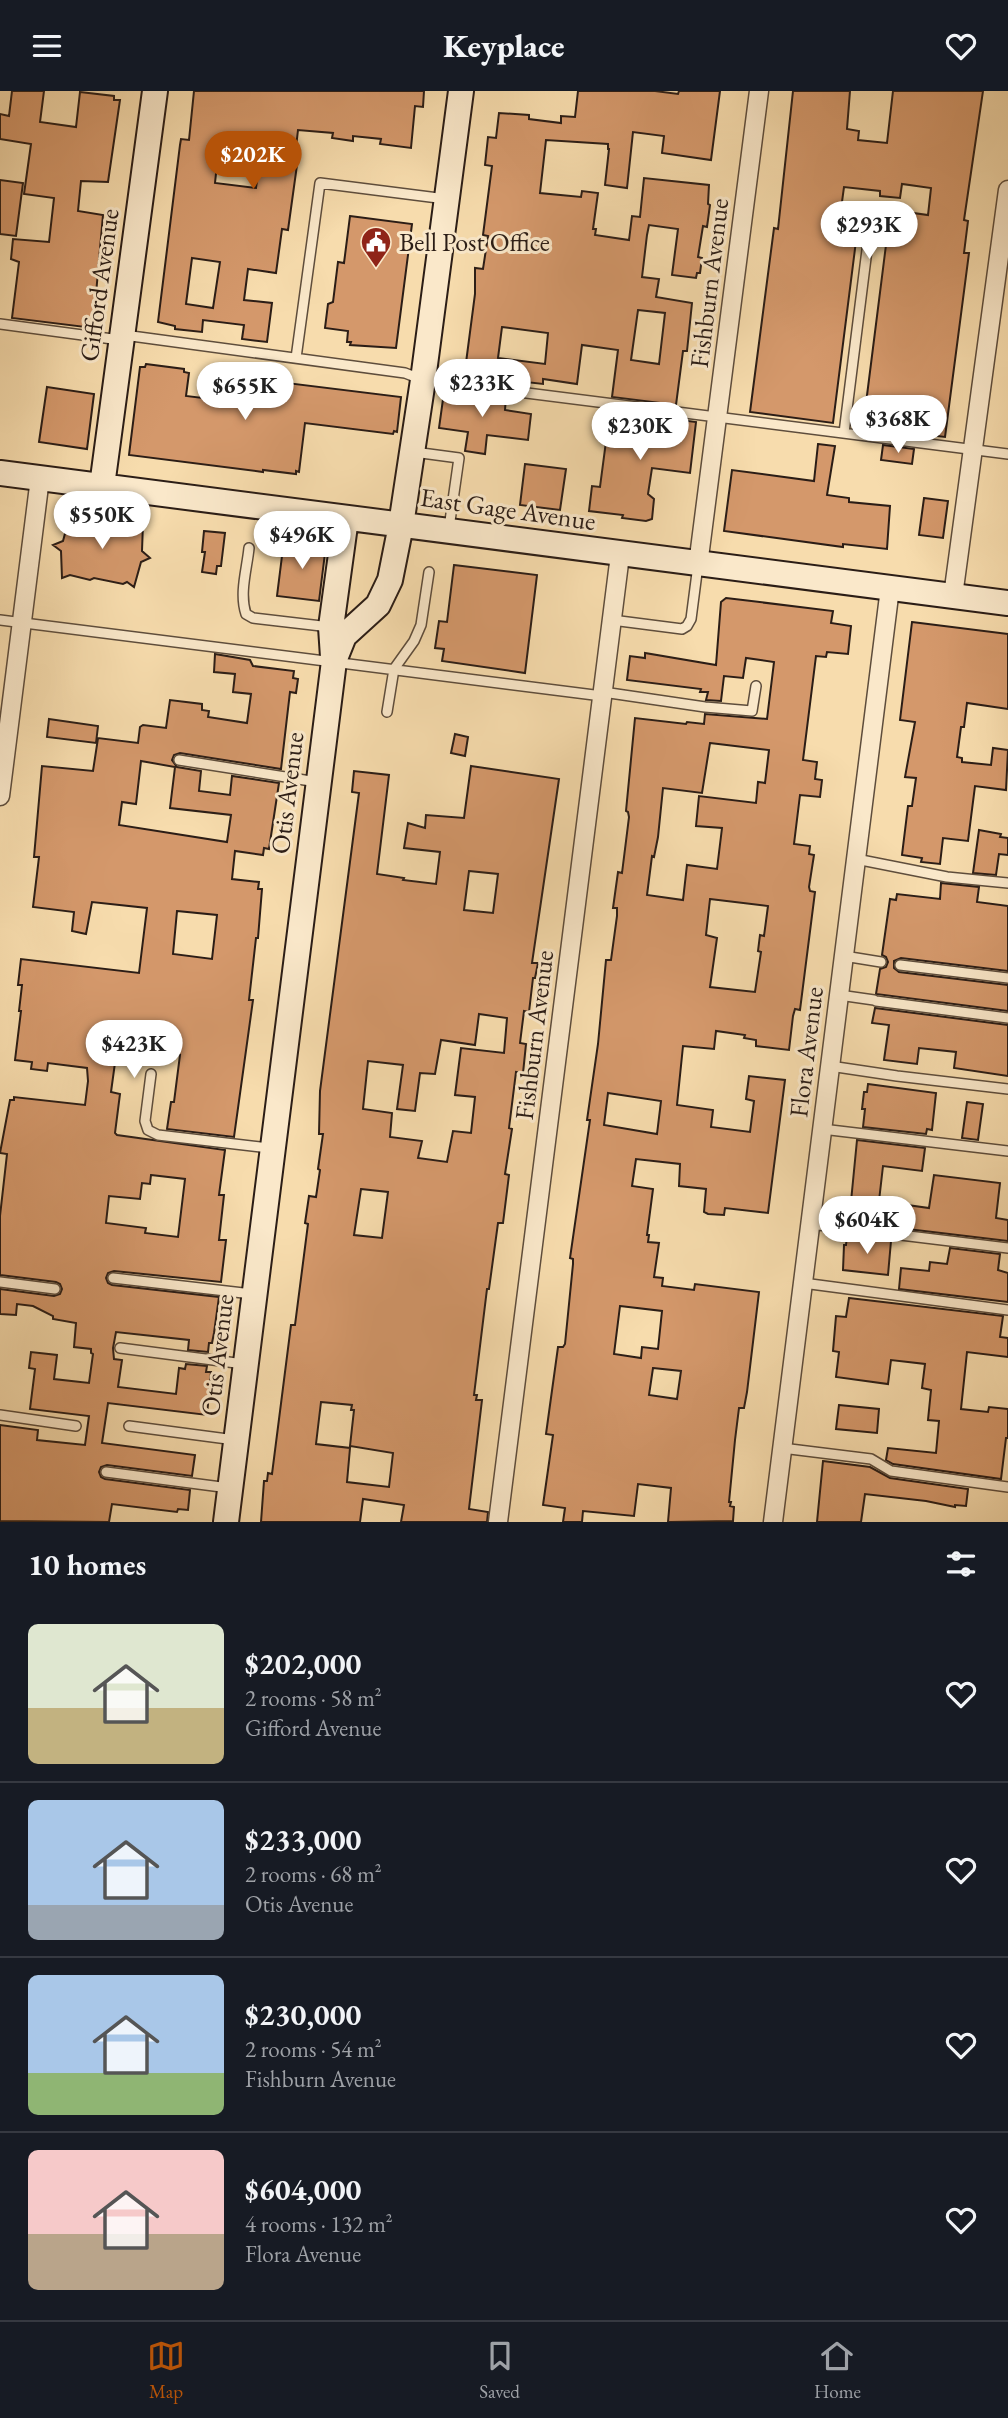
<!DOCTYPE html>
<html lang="en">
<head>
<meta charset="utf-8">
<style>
  body { margin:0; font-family:"EB Garamond",serif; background:#20242c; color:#f1f3f6; height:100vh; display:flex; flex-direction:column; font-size:26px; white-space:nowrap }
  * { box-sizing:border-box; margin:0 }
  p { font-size:23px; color:#9ea1a6 }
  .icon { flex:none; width:38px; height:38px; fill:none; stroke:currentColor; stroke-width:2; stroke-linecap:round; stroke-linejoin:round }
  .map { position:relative; height:1431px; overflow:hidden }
  .panel { display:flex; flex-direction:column; background:#171b24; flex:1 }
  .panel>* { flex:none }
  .price { position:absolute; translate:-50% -60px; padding:0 16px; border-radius:24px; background:#fff; color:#222; font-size:23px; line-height:46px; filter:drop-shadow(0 2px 4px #0008) }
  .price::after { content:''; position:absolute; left:50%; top:42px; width:21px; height:16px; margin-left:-10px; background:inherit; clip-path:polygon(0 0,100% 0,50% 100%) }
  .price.current { background:#b45309; color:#fff }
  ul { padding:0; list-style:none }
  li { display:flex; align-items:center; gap:21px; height:175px; padding:0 28px }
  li+li { border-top:2px solid #363941 }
  li span { display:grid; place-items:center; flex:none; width:196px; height:140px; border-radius:10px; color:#555 }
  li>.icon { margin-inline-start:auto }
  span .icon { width:84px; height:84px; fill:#fffc; stroke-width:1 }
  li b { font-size:30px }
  h2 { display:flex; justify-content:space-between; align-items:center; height:84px; padding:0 28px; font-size:30px }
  header { display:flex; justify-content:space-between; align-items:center; height:91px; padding:0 28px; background:#171b24; font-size:32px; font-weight:800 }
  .dock { display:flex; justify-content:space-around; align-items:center; height:98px; border-top:2px solid #363941; background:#171b24; font-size:19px; color:#9ea1a6 }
  .dock a { display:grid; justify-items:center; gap:4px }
  .dock .current { color:#b45309 }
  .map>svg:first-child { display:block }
</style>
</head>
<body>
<header><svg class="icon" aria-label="menu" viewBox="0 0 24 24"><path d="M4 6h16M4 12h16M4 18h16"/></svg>Keyplace<svg class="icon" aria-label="heart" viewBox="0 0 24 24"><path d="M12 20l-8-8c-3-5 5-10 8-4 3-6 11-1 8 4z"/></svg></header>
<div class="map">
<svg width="1008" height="1431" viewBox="0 0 1008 1431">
  <rect width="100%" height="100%" fill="#f7dcad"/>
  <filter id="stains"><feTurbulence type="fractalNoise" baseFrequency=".00286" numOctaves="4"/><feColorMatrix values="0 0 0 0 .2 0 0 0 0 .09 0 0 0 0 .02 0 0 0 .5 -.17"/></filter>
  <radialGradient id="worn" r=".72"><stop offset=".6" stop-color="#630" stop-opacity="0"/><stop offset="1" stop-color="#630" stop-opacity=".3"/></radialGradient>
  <path fill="#d4986b" stroke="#2b1d16" stroke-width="2" fill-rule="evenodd" d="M12 0H44L40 31 76 36 80 1 114 5V9H120L108 91 81 90 78 120 103 124 93 237 12 227 19 171 11 168 13 148 49 151 54 107 24 103 31 53 0 48V23L9 25Z
    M194 0H424L423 16 415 15 411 57 380 53 381 48 353 45V50L332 47 333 42 298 39 294 74H297L288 139 282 138 276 182 248 178 244 209 272 212 267 251 242 248 244 234 203 229 202 241 175 238V235L158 231 180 54 181 48 189 49ZM218 64 260 69 256 97 215 92ZM192 167 220 171 213 217 186 213Z
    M578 0H655L678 3 679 0H720L711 69 662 62 664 45 633 41 627 97 605 94 609 58H608V53L546 49 540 102 581 106 582 100 598 102 593 138H596L595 144 629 149 632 125 640 126 644 87 709 94 708 113 710 114 707 136 703 135 698 166 702 167 700 182H697L696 187 672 184 678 138 649 134 647 144 642 186 659 188 656 206 692 212 687 260H683L676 314 612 306 618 259 582 254 577 293 543 288V293L508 289V293L464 287 475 203V177L483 178 488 145 483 144 492 75 485 74 488 46 496 47 499 22 529 24V28L561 32V25L575 26ZM638 219 665 222 659 273 631 269ZM502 236 548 242 545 273 498 267Z
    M793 0H850L847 38 859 40 858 49 887 52 893 0H983L964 129 968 130 964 162H969L945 346 863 336 887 146 910 149 913 122 928 124 931 97 902 93 900 107 880 105V100L844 96 838 140 857 142 833 332 750 321 774 137 778 138Z
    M0 89 23 92 16 145 0 143Z
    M350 125 412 133 396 257 350 254 351 251H347L348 240 325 237 328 213 333 211 338 171 344 172Z
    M146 273 184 278V281L189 282 186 305 268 315 271 290 401 306 397 341 394 340 393 343 305 332 299 381 296 380V383L263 379V381L129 364 140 276H145Z
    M47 296 94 303 87 358 39 351Z
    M444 301 506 306 505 319 531 323 528 349 487 344 485 363 465 360 468 341 439 337Z
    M610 320 696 331 690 382 652 377 648 403 654 408 652 428 646 430 622 427 623 424 589 420 592 395 600 396Z
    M818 353 835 355 827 404 849 407V411L890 415 887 458 843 453V456L724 440 732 379 814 390Z
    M883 354 914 358 912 373 881 369Z
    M525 373 566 378 560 419 520 414Z
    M924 407 948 410 943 447 919 444Z
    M70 424 77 429 89 428 93 432 98 429 101 433 106 430 110 434 114 432 118 435 130 434 134 437 143 432 142 460 150 467 141 471 134 496 127 491 123 493 94 487 90 489 70 484 62 487 61 460 53 454 63 450Z
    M204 440 225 442 221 475H217L216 483 202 481 205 461H202Z
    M284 449 326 454 319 510 277 505Z
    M454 474 537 484 525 582 442 570 444 558 435 557 439 530 447 531Z
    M726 507 833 520 831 532 851 535 848 563 827 561 826 566 816 565 803 669 817 671 815 688 822 689 820 706 800 704 794 753 810 755 809 763 814 764 809 796 810 800 815 801 800 919 795 918 793 925 789 959 756 955V949L744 947 745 944 716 940 714 958 683 955 677 1014 713 1019 711 1036 750 1041 754 1010 746 1008 749 985 785 989 768 1122 725 1117 724 1124 708 1123 704 1121 706 1098 679 1095 680 1073 636 1068 632 1095 653 1098 647 1144H649L648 1151 659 1152 654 1186 663 1187 662 1195 694 1199 695 1193 759 1201 747 1301 744 1317H739L735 1349 729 1411H731L730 1415 734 1416 733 1430 668 1431 671 1397 638 1393 634 1425 583 1420 582 1431H563L565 1417 543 1414 553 1344 546 1343 558 1256H563L565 1253 573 1173V1168L570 1167 590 1029H587L598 953 606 869H611L617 825V817H613L618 781 622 782 629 726 628 721 626 720 635 627 686 633 687 631 704 633 705 623 767 628 774 571 746 567 743 587 724 585 721 610 706 609 708 601H700L701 598 627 589 630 565 645 567V562L716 574 721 511ZM710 652 769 659 765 692 758 691 756 712 699 705 696 735 722 737 717 778 687 774 683 809 647 804 652 765 654 766 658 746 663 697 702 702ZM710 808 768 815 764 845 760 844 758 860 761 861 755 901 710 896 717 847 706 844ZM608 1002 661 1010 657 1043 604 1034ZM620 1215 662 1220 658 1258 642 1256 641 1267 614 1263ZM653 1277 681 1280 677 1308 649 1304Z
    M912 531 1008 543V618L967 612 964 636H961L957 666 962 667V671L991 674 993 657 1008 659 1006 699 975 695 968 750 943 747 940 773 921 771 922 767 902 764 908 715H912L916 687 905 686 915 631 900 629Z
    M215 563 250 569 253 575 294 580 293 587 298 588 296 602 290 601 281 678 180 662 174 664 172 669 177 676 201 680 199 700 230 704 232 685 279 692 269 758 264 757 263 764 235 760 232 788 259 791 258 798H262L258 847H256L249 909H253L234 1046 167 1038 171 1011H174L180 964 117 957 111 1001 120 1003 115 1042 117 1044 225 1059 219 1104H224L219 1149H226L221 1191 114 1180 108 1182 106 1187 108 1192 112 1194 219 1206 214 1242 212 1252H209L208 1261 188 1259 189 1249 116 1241 113 1257 114 1268 122 1269 118 1296 176 1303 179 1277 185 1278 186 1273 207 1275 206 1281H211L207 1324 108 1312 102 1352 195 1364 192 1385 107 1374 101 1376 99 1381 101 1386 105 1388 190 1399 188 1419 178 1418 177 1421 112 1413 109 1431 0 1430V1334L38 1339 37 1349 85 1354 89 1325 30 1318 35 1278 29 1277 31 1261 57 1264 54 1288 89 1292 93 1263 91 1262V1258L74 1256 76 1232 53 1228V1225L33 1215 17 1213 16 1224 0 1223V1198L54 1205 60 1203 62 1198 60 1193 56 1191 0 1184V1125L7 1063 0 1062 10 1009H14V1006L85 1014 88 990 87 977 48 972 47 980 31 978 32 971 15 969 21 920H19L22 894H18L21 868 139 882 147 817 92 811 86 843 72 840 74 821 33 816 39 766H34L42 675 93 680 98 647 138 652 140 636 143 634 166 637 170 609 202 613V619L209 620 208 626 247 632 251 603 233 601 235 583 214 581ZM141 670 175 676 170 717 231 724 227 751 119 734 122 711 136 713ZM177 820 217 824 212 868 173 863ZM151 1084 185 1088 178 1146 145 1142 146 1137 106 1132 109 1105 140 1108 142 1092 150 1093Z
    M49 628 98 635 96 652 47 646Z
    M455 643 468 646 465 665 451 662Z
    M471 675 559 688 532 872H538L535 887H533L529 921 524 920 520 952 526 953 523 982 516 981 509 1037 512 1038 505 1083 509 1084 503 1132H498L489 1198H487L474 1304H477L476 1309H482L469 1418 488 1421 487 1431H401L404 1414 363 1408 360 1431H261L264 1390H267L268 1382 272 1383 291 1234H295L308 1133 305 1132 309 1105 316 1106 320 1079 318 1078 323 1043H319L320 1000 359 702 352 701 354 680 389 684 377 783 404 787 403 789 436 793 440 761 404 757 408 732 425 737 426 724 464 727ZM469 780 498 783 493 822 464 819ZM479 923 507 927 504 962 461 957 455 1004 475 1006 471 1042 453 1040 447 1071 418 1067 422 1050 390 1046 392 1022 363 1018 368 970 403 974 397 1018 415 1020 420 982 435 983 441 949 475 954ZM361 1098 388 1101 382 1147 354 1144ZM321 1311 352 1314 351 1319H354L350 1355 393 1362 389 1396 347 1391 350 1357 316 1353Z
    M979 739 1001 743 1000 746 1008 747V764L999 763 996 784 973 782Z
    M941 792 979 796 977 811 1008 815V880L901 867 894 870V877L899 881 1008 894V920L876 903 880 878 886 876 888 871 886 866 882 864 890 808 896 809 897 803 940 808Z
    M875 917 1008 934V985L954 977 956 961 919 957 917 973 884 969 889 934 872 932Z
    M868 993 936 1002 932 1039 927 1038 926 1043 863 1036 865 1018H862L864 1001H867Z
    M967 1011 983 1013 978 1049 962 1047Z
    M857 1049 925 1057 922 1080 883 1075 879 1110 929 1117 934 1084 1000 1092 996 1127 1008 1129V1150L849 1131Z
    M847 1145 891 1150 888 1184 843 1179 844 1154H846Z
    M950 1157 1000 1163 998 1179 1008 1182V1211L899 1198 901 1177 929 1180 930 1171 947 1173Z
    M849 1207 1003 1225 1000 1246 1008 1247V1266L967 1261 961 1318 988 1321 989 1316 1008 1318V1347H1006L1001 1388 893 1373 886 1369 888 1357 936 1362 939 1330 928 1329 931 1299 922 1297 925 1273 891 1269 888 1293 836 1286 839 1261 833 1260 836 1225 846 1226Z
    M839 1314 879 1318 877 1342 836 1338Z
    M823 1370 870 1376 890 1387 968 1398 966 1415 955 1414V1416L926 1410 865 1403 861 1431H817Z"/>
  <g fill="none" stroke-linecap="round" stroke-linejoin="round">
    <g stroke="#5e4d3c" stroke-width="12">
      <path id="lane" d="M0 233 120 249
        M124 244 405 282 423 289 440 291 1008 363
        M296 267 320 92 446 108
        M844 342 868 151
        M414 361 459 367 449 437
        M249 457C247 478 239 502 246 523L253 527 330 536
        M0 529 602 605
        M612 529 682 538 687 535 691 528 698 474
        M603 601 705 616 752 620 756 595
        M387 621 394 578 414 550 421 534 429 481
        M179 669 317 691
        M856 768 947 786 1008 792
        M844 865 881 871
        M900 874 1008 887
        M839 904 874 909
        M876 910 1008 927
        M830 975 897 985 1008 998
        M151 983 145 1030 148 1039 158 1044 269 1057
        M822 1038 1008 1060
        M810 1133 1008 1157
        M113 1187 252 1203
        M0 1191 55 1198
        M803 1192 1008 1219
        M120 1257 244 1273
        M0 1324 76 1335
        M129 1335 235 1349
        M782 1357 871 1368 891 1380 1008 1396
        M106 1381 229 1397"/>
    </g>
    <g stroke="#5e4d3c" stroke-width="21">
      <path id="street" d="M698 474 759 0
        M953 505 1008 99
        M0 705 40 387
        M498 1431 620 464
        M773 1431 890 497"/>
    </g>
    <g stroke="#2b1d16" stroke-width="28">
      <path id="secondary" d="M0 382 1008 512
        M102 395 155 0
        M333 566 331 536 346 427
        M226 1431 334 570 344 545 378 514 390 489 401 434 423 289 461 0"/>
    </g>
    <use href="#lane" stroke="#fae8ca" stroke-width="9"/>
    <use href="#street" stroke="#fae8ca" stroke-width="18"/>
    <use href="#secondary" stroke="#fae8ca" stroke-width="24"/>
  </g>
  <defs>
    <g id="civic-pin" transform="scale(1.575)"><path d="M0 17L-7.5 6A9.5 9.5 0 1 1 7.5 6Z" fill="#8f2418" stroke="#fae8ca"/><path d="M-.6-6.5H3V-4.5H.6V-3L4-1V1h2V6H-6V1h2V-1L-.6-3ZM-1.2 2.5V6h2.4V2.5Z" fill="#fff"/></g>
  </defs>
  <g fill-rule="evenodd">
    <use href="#civic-pin" x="376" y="151"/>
  </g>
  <g text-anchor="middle" stroke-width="6" stroke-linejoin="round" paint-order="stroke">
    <g font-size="26" fill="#2b1d16" stroke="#fae8ca" text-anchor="start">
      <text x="399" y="160">Bell Post Office</text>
    </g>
    <g font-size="26" fill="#2b1d16" stroke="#fae8ca">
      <text transform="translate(709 192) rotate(-83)" y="9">Fishburn Avenue</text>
      <text transform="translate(99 194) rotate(-82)" y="9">Gifford Avenue</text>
      <text transform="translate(508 418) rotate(8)" y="9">East Gage Avenue</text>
      <text transform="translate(287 702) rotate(-83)" y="9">Otis Avenue</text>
      <text transform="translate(534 944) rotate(-83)" y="9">Fishburn Avenue</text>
      <text transform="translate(806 961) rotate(-83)" y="9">Flora Avenue</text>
      <text transform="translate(217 1264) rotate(-83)" y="9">Otis Avenue</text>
    </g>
  </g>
  <rect width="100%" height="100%" filter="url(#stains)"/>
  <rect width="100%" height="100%" fill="url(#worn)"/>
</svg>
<b class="price current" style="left:253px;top:100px">$202K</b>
<b class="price" style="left:869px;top:170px">$293K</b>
<b class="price" style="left:482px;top:328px">$233K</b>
<b class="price" style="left:245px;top:331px">$655K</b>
<b class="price" style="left:898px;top:364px">$368K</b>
<b class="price" style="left:640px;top:371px">$230K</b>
<b class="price" style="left:102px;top:460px">$550K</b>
<b class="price" style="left:302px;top:480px">$496K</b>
<b class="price" style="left:134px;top:989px">$423K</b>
<b class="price" style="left:867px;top:1165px">$604K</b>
</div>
<section class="panel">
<h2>10 homes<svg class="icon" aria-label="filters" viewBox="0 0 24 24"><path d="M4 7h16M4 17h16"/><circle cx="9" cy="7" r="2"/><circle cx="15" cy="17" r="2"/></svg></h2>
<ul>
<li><span style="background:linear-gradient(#dfe7d0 60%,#c2b280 0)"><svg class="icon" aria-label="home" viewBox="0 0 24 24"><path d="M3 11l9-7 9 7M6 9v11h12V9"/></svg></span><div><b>$202,000</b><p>2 rooms · 58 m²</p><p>Gifford Avenue</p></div><svg class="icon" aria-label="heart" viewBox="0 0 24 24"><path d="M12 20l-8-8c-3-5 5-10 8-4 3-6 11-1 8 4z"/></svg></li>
<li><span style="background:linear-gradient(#a9c7e8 75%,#9aa5b1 0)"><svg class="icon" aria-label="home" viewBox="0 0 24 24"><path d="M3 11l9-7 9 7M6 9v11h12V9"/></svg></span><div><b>$233,000</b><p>2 rooms · 68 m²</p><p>Otis Avenue</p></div><svg class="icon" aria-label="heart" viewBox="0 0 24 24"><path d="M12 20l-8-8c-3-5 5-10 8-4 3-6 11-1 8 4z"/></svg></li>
<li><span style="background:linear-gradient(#a9c7e8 70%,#8fb573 0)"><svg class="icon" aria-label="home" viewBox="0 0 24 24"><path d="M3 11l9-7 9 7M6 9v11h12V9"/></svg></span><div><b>$230,000</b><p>2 rooms · 54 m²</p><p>Fishburn Avenue</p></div><svg class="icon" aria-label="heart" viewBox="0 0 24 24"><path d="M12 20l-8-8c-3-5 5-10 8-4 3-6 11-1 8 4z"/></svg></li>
<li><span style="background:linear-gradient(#f6c9c9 60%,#b9a48a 0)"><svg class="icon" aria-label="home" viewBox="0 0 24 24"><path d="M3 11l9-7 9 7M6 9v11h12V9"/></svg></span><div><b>$604,000</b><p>4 rooms · 132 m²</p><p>Flora Avenue</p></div><svg class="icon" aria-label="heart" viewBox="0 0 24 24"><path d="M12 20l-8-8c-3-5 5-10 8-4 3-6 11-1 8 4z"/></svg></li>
</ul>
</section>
<nav class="dock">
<a class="current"><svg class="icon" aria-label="map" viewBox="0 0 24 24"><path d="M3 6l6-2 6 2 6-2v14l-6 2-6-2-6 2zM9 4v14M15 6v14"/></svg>Map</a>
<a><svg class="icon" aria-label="saved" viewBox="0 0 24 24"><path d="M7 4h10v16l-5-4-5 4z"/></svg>Saved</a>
<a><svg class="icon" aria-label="home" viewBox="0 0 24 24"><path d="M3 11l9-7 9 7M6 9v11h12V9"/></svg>Home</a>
</nav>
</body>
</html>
